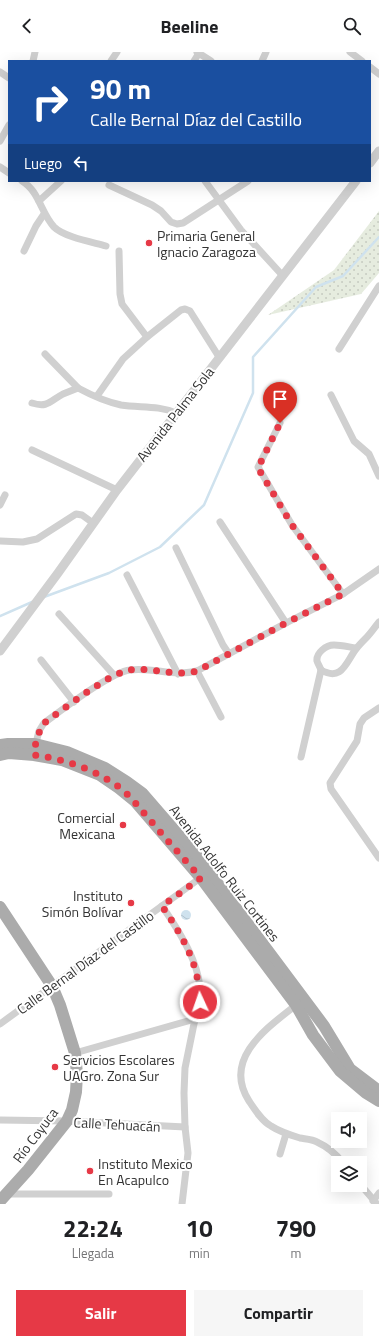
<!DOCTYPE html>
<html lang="es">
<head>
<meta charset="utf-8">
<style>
	body { margin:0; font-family:"Titillium Web",sans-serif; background:#f6f6f6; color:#202124; height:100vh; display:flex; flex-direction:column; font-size:15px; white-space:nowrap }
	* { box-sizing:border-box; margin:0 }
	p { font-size:13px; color:#757577 }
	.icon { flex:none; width:22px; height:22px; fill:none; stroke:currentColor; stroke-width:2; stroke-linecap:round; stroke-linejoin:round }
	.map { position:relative; height:1152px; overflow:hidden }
	.details { display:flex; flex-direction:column; background:#fff; flex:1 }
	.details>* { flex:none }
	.guide { position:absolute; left:8px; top:8px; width:363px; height:122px; border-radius:0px; box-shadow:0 4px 16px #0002; background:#1a4fa0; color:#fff; overflow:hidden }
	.buttons { position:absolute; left:331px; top:1060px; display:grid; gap:8px }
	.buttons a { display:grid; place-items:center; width:36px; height:36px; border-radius:0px; background:#fff; box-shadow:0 4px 16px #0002; font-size:20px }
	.pin { position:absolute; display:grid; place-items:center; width:34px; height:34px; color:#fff; margin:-41px -17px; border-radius:50% 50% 50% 0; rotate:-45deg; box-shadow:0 0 4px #0007 }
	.pin .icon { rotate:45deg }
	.me { position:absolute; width:44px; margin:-22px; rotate:357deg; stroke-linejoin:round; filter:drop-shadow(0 0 3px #0008) }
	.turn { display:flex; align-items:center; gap:14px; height:84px; padding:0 16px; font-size:18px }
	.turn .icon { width:52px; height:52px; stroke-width:2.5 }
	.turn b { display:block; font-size:28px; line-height:34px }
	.then { display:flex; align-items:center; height:38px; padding:0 16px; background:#0003; gap:8px; font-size:15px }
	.eta { display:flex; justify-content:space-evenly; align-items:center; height:68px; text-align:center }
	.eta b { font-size:24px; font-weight:700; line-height:28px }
	.action { display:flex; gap:8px; margin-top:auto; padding:8px 16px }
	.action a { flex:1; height:46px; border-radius:0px; background:#e63946; color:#fff; font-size:16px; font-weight:700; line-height:46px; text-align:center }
	.action a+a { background:#f6f6f6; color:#202124 }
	header { display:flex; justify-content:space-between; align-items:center; height:52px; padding:0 16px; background:#fff; font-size:18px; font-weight:700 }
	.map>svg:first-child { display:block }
	.park { fill:url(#park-dots) }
	.water { fill:url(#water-waves) }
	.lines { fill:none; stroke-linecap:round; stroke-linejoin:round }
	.stream { stroke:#cfe2ee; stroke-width:2.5 }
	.minor { stroke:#d0d0d0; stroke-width:7 }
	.tertiary { stroke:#d0d0d0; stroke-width:9 }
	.primary { stroke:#ababab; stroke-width:12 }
	.route { stroke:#e63946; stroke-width:7; stroke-dasharray:0 12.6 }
	.poi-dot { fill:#e63946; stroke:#fff; stroke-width:1.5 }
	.labels { text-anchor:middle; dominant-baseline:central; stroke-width:4; stroke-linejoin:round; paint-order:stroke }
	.poi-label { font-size:14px; fill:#333; stroke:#fff; text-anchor:start }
	.street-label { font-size:14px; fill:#333; stroke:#fff }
</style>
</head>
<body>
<header><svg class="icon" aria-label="back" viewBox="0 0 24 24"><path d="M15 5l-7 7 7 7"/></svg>Beeline<svg class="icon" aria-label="search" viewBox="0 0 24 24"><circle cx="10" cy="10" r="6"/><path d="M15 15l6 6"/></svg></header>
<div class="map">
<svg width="379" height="1152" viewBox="0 0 379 1152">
	<defs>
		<pattern id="park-dots" width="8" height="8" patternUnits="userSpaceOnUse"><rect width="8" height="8" fill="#e6ecdf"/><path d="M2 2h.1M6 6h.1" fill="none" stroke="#c6cbc0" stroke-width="1.8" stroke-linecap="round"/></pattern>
		<pattern id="water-waves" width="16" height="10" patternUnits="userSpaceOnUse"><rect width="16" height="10" fill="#cfe2ee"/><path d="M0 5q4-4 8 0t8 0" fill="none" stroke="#b2c2cd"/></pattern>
	</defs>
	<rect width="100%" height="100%" fill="#fff"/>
	<polygon class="park" points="379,159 379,221 361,242 268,263 334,218"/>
	<circle class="water" cx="186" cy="863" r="5"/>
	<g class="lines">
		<g class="stream">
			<polyline points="44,545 109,521 160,495 204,453 253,341 253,305 316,235 343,224 379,185"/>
			<polyline points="0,564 32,550"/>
		</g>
		<g class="minor">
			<polyline points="197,0 211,9"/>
			<polyline points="350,0 362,9"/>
			<polyline points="33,9 35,0"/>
			<polyline points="111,9 117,0"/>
			<polyline points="194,9 199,1"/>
			<polyline points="262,9 266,0"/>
			<polyline points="370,15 379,22"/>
			<polyline points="0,20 9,26"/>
			<polyline points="0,89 9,73"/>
			<polyline points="0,115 9,121"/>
			<path d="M22 129C39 139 41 161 54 175 64 185 92 190 106 194"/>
			<polyline points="205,129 241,178 283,224"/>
			<polyline points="109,133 152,153 161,159 171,170 177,172 183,171 248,129"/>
			<polyline points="39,149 61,129"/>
			<polyline points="24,199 36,174 44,162"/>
			<polyline points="119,199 120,242 122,252 147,285"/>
			<polyline points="339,297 379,234"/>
			<path d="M45 302 78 336C91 343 107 350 121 353 140 356 158 353 176 361"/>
			<polyline points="331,343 354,389 369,402 379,424"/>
			<polyline points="97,344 123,307 147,285 181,258 185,257 190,259 219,305"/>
			<path d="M32 351C48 356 50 349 63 342 68 340 73 338 78 336"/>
			<polyline points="280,371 258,415 292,473 343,542"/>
			<polyline points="32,398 117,438"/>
			<polyline points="0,453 5,443"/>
			<polyline points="220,470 286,571"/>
			<polyline points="0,489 23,490 37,487 76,462 82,463 93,471"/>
			<polyline points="176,496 223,593 229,602"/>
			<polyline points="127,523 178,622"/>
			<polyline points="59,562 114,623"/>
			<path d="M356 596C349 595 341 593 334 593 326 593 316 601 317 609 318 612 320 615 321 618 342 630 346 610 356 597 359 593 363 589 367 585 371 581 375 575 379 570"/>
			<polyline points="41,608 74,650"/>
			<polyline points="197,619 221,665"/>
			<polyline points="379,656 364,666 360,672 357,689 330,731 331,737 379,806"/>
			<path d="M35 695 39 679 44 671C62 658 111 620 130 618 153 615 175 625 197 619L286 571 343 542 379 517"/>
			<polyline points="301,705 321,618"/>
			<path d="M162 854C182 883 213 930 195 967L185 1016 184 1041 185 1075 188 1101 182 1152"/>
			<path d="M296 953C267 976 222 1007 249 1049 255 1058 262 1069 271 1074 280 1080 290 1083 300 1086 305 1087 312 1087 317 1090 328 1095 336 1102 343 1111"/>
			<polyline points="0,972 203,824"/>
			<polyline points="75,1001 195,967"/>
			<polyline points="0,1068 67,1069 185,1075"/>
			<polyline points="280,1102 286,1082"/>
			<polyline points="360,1132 377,1152"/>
			<polyline points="6,1142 109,1142"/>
			<polyline points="373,1149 379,1141"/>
		</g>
		<g class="tertiary">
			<polyline points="370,111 379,99"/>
			<polyline points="0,599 58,521 117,438 356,129"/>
		</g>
		<g class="primary">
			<polyline points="0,693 8,692 35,692 67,700 105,716 127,730 142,741 200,808 324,974 350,1017 379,1039"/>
			<polyline points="0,703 9,701 34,703 62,708 100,723 119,736 135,749 201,826 296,953 313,983 340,1019 366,1041 379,1049"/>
			<polyline points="0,855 52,934 60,953 75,1001 77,1022 76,1040 72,1058 67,1069 28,1118 0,1149"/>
		</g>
	</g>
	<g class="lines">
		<path class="route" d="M200 950C199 911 183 885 162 854L201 826C184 807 167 788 150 768 140 757 131 744 119 735 94 717 64 707 34 703 35 691 38 681 44 671 62 658 111 620 130 618 153 615 175 625 197 619L286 571 343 542 292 473 258 416 280 371"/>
	</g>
	<g class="poi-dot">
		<circle cx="149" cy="191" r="4"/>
		<circle cx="123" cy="773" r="4"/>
		<circle cx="131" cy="851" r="4"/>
		<circle cx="55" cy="1015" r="4"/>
		<circle cx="90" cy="1119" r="4"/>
	</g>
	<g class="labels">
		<g class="poi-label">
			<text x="157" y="183">Primaria General<tspan x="157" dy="16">Ignacio Zaragoza</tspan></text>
			<text x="115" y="765" text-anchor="end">Comercial<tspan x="115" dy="16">Mexicana</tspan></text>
			<text x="123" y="843" text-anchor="end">Instituto<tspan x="123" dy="16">Simón Bolívar</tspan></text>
			<text x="63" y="1007">Servicios Escolares<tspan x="63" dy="16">UAGro. Zona Sur</tspan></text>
			<text x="98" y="1111">Instituto Mexico<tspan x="98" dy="16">En Acapulco</tspan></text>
		</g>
		<g class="street-label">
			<text transform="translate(175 362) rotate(-52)">Avenida Palma Sola</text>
			<text transform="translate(225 821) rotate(52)">Avenida Adolfo Ruiz Cortines</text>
			<text transform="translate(85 910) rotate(-36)">Calle Bernal Díaz del Castillo</text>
			<text transform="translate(117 1072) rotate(3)">Calle Tehuacán</text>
			<text transform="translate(35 1083) rotate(-53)">Río Coyuca</text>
		</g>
	</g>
</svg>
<div class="buttons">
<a><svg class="icon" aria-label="sound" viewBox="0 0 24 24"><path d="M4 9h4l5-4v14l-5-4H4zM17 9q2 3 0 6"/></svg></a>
<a><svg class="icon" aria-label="layers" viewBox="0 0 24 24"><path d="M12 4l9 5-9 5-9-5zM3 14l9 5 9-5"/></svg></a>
</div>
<div class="pin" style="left:280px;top:371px;background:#d93025"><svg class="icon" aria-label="arrive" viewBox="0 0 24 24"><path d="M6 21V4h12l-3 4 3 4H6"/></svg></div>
<svg class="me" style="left:200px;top:950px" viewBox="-20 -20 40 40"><circle r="17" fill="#e63946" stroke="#fff" stroke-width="3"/><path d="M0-11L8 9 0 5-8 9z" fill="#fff"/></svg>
<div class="guide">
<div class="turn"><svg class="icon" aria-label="right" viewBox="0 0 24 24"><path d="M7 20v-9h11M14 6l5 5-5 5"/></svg><div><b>90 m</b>Calle Bernal Díaz del Castillo</div></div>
<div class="then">Luego<svg class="icon" aria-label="left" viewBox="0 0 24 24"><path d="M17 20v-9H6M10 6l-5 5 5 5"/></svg></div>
</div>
</div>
<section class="details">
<div class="eta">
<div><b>22:24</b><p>Llegada</p></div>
<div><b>10</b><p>min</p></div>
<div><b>790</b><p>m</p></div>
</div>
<div class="action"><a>Salir</a><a>Compartir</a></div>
</section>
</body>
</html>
